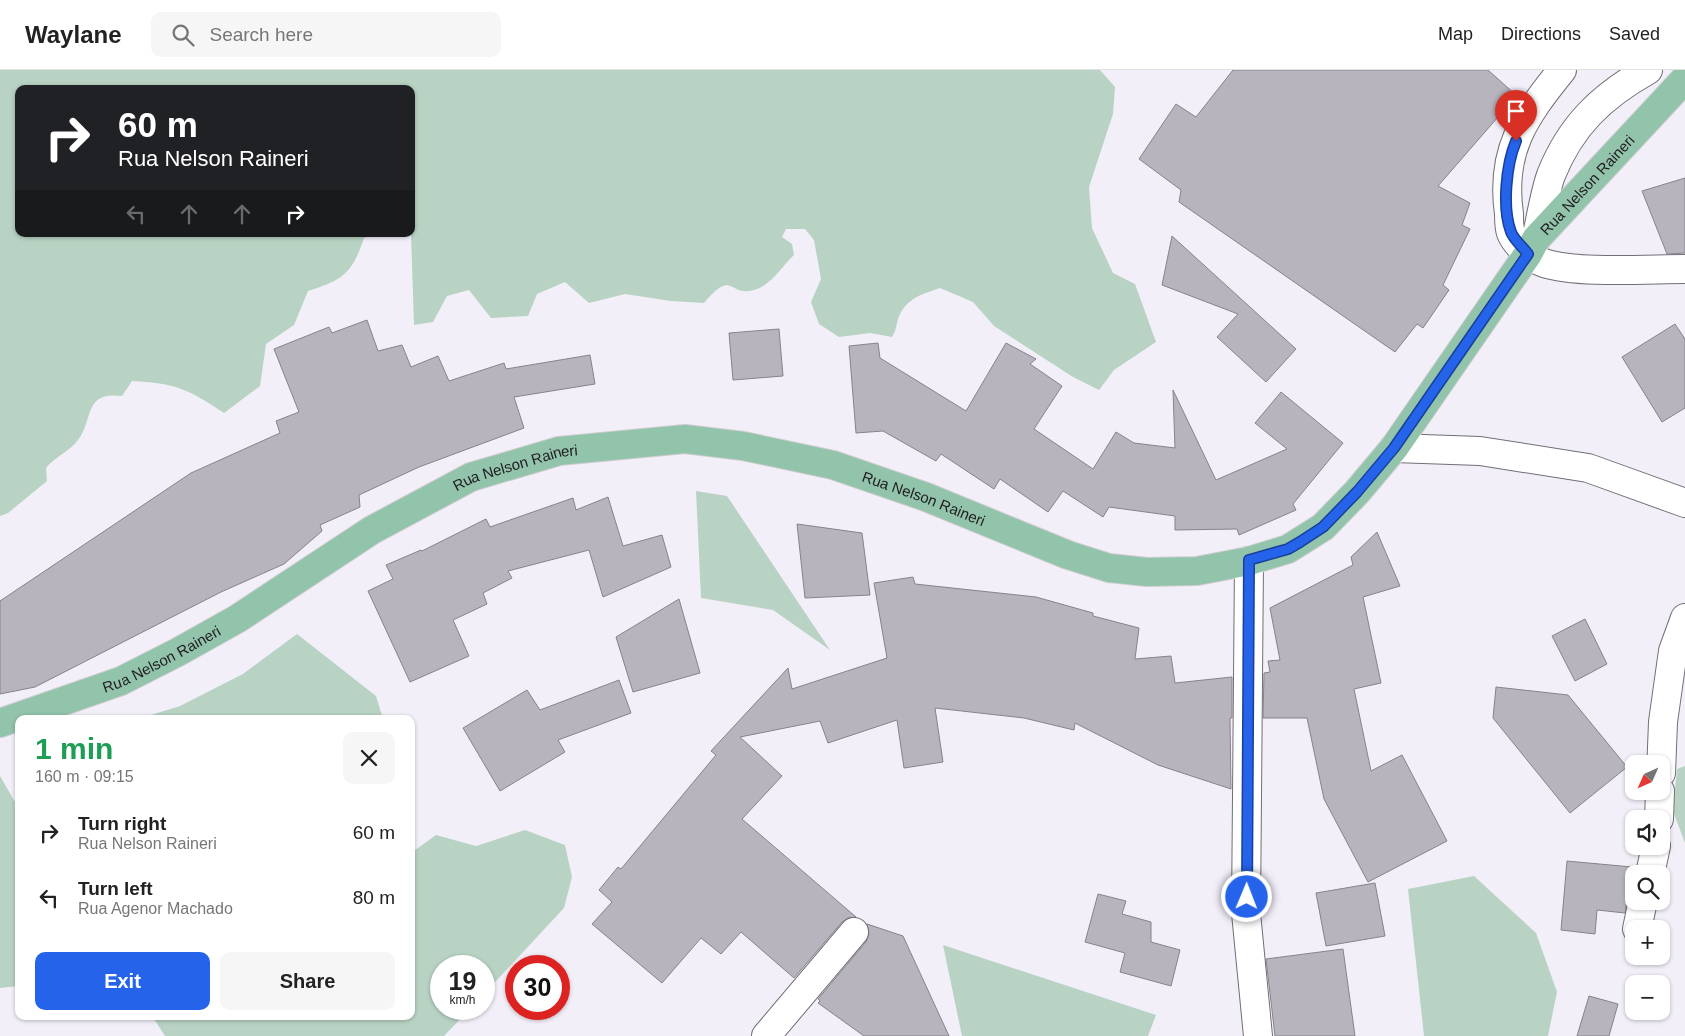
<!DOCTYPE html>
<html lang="en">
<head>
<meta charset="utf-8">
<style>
	body { margin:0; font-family:Arial,sans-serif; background:#f6f6f6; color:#222; height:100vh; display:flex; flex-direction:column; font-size:19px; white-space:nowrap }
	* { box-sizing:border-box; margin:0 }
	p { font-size:16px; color:#767676 }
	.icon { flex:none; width:28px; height:28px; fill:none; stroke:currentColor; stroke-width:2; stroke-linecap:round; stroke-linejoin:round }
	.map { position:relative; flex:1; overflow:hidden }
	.panel { position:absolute; left:15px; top:645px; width:400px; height:305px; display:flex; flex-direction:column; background:#fff; border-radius:10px; box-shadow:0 1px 4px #0004 }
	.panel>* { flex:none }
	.guide { position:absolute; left:15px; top:15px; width:400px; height:152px; border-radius:10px; box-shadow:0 1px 4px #0004; background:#202124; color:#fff; overflow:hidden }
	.needle { width:32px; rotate:225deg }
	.buttons { position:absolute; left:1625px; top:685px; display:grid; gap:10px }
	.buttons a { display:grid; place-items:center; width:45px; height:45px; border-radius:10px; background:#fff; box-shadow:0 1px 4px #0004; font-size:25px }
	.speed { position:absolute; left:430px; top:885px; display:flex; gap:10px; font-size:25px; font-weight:700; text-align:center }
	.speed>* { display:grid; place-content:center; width:65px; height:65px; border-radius:50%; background:#fff; box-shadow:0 1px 4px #0004; line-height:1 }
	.speed small { font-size:12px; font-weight:400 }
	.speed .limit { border:8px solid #d22; background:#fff; color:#111 }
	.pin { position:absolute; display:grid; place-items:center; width:42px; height:42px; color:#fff; margin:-51px -21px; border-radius:50% 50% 50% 0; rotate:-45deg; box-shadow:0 0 5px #0007 }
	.pin .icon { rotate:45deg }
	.me { position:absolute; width:55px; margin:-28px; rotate:1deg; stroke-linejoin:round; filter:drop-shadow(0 0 4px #0008) }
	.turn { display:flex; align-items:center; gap:18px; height:105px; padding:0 20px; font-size:22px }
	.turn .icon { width:65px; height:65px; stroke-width:2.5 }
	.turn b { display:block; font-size:35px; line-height:42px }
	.lanes { display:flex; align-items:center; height:48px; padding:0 20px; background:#0003; justify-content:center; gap:25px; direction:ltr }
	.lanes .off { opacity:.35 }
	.round { display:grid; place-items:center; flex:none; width:52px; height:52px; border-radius:10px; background:#f6f6f6 }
	.overview { display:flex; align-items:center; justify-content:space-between; height:85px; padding:0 20px }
	h1 { font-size:30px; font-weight:700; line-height:38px; color:#1e9e55 }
	.action { display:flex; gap:10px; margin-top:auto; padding:10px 20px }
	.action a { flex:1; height:58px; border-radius:10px; background:#2563eb; color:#fff; font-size:20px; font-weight:700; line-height:58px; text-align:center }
	.action a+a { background:#f6f6f6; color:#222 }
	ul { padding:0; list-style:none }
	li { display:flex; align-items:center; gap:15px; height:65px; padding:0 20px }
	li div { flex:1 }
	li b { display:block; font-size:19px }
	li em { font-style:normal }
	header { display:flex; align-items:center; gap:30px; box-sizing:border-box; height:70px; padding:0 25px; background:#fff; border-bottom:1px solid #e0e0e0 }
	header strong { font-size:24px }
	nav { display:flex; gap:28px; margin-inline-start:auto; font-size:18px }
	.search { width:350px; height:45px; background:#f6f6f6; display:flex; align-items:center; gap:12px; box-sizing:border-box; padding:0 18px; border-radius:10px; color:#767676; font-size:19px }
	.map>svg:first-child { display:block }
	.green { fill:#b8d3c3 }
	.building { fill:#b7b4bd; stroke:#86838c }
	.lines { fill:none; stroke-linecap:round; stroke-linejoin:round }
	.minor-casing { stroke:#716e77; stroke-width:30 }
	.major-casing { stroke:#cececf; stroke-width:30 }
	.minor { stroke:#fff; stroke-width:28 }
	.major { stroke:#92c3ab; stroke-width:28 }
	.route-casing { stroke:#184099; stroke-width:12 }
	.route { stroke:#2563eb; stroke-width:9 }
	.labels { text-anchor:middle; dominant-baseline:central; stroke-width:5; stroke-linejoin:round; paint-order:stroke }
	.street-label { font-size:15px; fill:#222024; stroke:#f2eff9 }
</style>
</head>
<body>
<header>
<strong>Waylane</strong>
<div class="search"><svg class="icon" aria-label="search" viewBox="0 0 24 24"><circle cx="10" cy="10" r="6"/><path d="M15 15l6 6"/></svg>Search here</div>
<nav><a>Map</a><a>Directions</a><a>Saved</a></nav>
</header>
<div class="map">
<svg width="1685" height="966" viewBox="0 0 1685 966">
	<rect width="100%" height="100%" fill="#f2eff9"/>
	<g class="green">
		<path d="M0 0H1100L1115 17 1113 44 1089 117 1092 158 1113 203 1135 214 1156 272 1114 300 1099 320 1073 307 994 256 973 232 940 218C923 224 909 227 900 244 896 252 897 260 892 267L870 263 839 267 819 254 811 232 821 209 814 170 805 159H786L782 167 792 174 794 185C782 196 773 213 757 219 728 230 735 196 704 233L671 231 625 224 589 233 565 212 537 224 528 246 491 248 469 220 447 226 433 252 414 255 411 164V19H19V164H374L364 168C352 204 343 210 308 221L294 255 266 274 260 316 224 343C188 319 175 313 132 311L122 326C83 321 94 349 78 370 69 382 56 386 46 398L47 411 8 443 0 446Z"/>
		<polygon points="696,421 727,426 830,580 773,540 701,528"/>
		<polygon points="297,564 376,626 383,649 138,649 180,636 243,604"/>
		<polygon points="1685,696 1685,773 1673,741 1677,699"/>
		<polygon points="0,706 19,739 19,916 0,918"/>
		<polygon points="525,760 565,775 572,807 564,838 484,924 484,896 441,896 441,939 470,939 444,966 165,966 152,946 411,946 411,783 436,765 476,776"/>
		<polygon points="1474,806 1536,863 1557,922 1548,966 1424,966 1408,819"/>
		<polygon points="943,875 1156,945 1148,966 962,966"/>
	</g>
	<g class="building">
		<polygon points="1233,0 1488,0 1517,26 1501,49 1498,47 1438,116 1470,133 1462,155 1470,159 1443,215 1449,220 1423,258 1417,254 1395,282 1179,132 1181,120 1139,89 1176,34 1196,47"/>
		<polygon points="1685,108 1685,183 1667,184 1642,121"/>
		<polygon points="1172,166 1296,279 1266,312 1217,267 1238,244 1162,215"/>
		<polygon points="367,250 378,281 402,275 411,297 438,286 449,311 504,293 506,299 590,285 595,314 514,327 524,358 419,397 359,425 360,437 320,455 322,461 284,494 221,522 35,617 0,624 0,531 191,403 280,363 276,351 299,342 274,279 329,257 332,263"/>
		<polygon points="1675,254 1685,269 1685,338 1662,352 1622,287"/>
		<polygon points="779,259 783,306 733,310 729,263"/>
		<polygon points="878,273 880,288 966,341 1006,273 1036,289 1030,294 1062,316 1034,359 1093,399 1116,362 1134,373 1175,378 1173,320 1216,410 1287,379 1255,353 1281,322 1343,373 1293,434 1296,440 1239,465 1237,459 1175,460 1175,446 1109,437 1103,447 1063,421 1048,442 1000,409 994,419 941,384 936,391 883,361 856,363 849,276"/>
		<polygon points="608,427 623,476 662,465 671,497 603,527 589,480 508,501 512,508 483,523 487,534 453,550 469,586 410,612 368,521 393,509 386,495 421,480 422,481 486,449 490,457 573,428 576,440"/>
		<polygon points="797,454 862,463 870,525 805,528"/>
		<polygon points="1377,462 1400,516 1363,527 1381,613 1354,619 1371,701 1402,685 1447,771 1368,812 1324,729 1307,648 1263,648 1264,603 1270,602 1268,591 1280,590 1270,538 1353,495 1351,487"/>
		<polygon points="913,507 915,514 1036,527 1093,543 1093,546 1139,558 1135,589 1171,586 1175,613 1232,607 1232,648 1230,648 1231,719 1158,695 1075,653 1074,660 1024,648 935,638 943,692 904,698 897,650 828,673 820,651 740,667 782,706 742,749 856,847 848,848 842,852 794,908 741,862 721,884 701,868 662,913 592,854 612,832 599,820 618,797 621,799 716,685 711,681 788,598 792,619 887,588 874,513"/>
		<polygon points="679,529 700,603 633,622 616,567"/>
		<polygon points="1585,549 1607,594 1575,611 1552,566"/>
		<polygon points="619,610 631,643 558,670 565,682 500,721 463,658 527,620 540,640"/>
		<polygon points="1496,617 1568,625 1627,697 1570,743 1493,648"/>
		<polygon points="1567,791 1632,797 1625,843 1597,840 1595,864 1561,860"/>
		<polygon points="1375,813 1385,866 1326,876 1316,823"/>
		<polygon points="1098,824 1126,831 1122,844 1151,852 1151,872 1180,880 1171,916 1120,902 1125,883 1085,872"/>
		<polygon points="867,854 903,866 949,966 864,966 818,933 820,931 818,929 866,872 869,864"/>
		<polygon points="1343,879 1355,966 1275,966 1266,889"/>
		<polygon points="1589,926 1618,934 1609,966 1577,966"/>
	</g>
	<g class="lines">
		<defs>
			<g id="minor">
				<path d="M1562 0C1524 47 1500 81 1509 144 1509 149 1509 158 1511 163 1516 175 1532 189 1544 193 1577 204 1648 199 1685 199"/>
				<path d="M1536 169C1541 148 1544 125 1551 105 1571 55 1602 26 1648 0"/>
				<polyline points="1394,378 1480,381 1588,398 1685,433"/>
				<polyline points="1249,491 1246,843 1258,966"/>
				<polyline points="1661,703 1663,652 1673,581 1685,548"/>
				<polyline points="1659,749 1660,721"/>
				<polyline points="1650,804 1656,776"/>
				<polyline points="1637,859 1643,831"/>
				<polyline points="766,966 854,862"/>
			</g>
			<g id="major">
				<path id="s1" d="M0 653 121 611 178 582 237 549 372 460 471 407 559 381 685 369 743 376 833 395 926 427 1068 485 1109 498 1147 502 1197 501 1249 491 1288 479 1323 457 1357 422 1394 378 1528 184 1536 169 1685 9"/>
			</g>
		</defs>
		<use href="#minor" class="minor-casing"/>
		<use href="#major" class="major-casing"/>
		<use href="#minor" class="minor"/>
		<use href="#major" class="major"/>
	</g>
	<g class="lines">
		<defs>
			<path id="route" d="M1247 827 1249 490 1288 479 1300 472 1323 457 1357 422 1394 378 1528 184C1523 177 1514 170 1511 162 1502 138 1506 95 1516 71"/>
		</defs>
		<use href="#route" class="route-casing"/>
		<use href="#route" class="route"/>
	</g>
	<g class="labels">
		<g class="street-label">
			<text stroke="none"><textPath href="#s1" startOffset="1854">Rua Nelson Raineri</textPath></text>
			<text stroke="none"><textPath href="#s1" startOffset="579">Rua Nelson Raineri</textPath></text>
			<text stroke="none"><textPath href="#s1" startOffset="999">Rua Nelson Raineri</textPath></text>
			<text stroke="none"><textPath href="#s1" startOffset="174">Rua Nelson Raineri</textPath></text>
		</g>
	</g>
</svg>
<div class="buttons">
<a><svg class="needle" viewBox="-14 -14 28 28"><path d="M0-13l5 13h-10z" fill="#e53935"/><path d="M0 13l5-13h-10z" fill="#767676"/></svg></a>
<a><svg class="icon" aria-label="sound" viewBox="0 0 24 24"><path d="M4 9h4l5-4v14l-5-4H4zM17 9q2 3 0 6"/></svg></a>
<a><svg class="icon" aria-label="search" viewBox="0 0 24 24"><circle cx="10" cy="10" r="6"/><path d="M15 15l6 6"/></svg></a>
<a>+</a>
<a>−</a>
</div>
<div class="speed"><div>19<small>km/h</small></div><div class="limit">30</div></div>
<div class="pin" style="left:1516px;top:71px;background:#d93025"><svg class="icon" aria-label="arrive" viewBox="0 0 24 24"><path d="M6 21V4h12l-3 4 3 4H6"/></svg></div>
<svg class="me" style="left:1247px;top:827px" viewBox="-20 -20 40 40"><circle r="17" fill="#2563eb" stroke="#fff" stroke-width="3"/><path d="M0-11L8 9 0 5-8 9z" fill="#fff"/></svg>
<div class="guide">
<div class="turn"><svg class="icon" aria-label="right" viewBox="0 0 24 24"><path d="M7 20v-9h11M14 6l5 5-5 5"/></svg><div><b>60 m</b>Rua Nelson Raineri</div></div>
<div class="lanes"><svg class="icon off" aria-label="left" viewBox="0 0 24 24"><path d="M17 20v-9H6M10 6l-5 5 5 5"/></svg><svg class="icon off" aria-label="ahead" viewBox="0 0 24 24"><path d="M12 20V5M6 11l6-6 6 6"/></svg><svg class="icon off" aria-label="ahead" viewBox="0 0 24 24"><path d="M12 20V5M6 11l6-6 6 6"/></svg><svg class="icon" aria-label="right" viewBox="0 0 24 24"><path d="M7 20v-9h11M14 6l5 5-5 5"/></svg></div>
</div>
<section class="panel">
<div class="overview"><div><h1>1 min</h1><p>160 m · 09:15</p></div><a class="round"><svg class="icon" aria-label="close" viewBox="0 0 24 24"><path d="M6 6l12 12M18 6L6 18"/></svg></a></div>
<ul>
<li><svg class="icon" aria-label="right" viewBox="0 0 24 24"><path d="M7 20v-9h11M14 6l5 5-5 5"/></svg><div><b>Turn right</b><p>Rua Nelson Raineri</p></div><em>60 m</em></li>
<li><svg class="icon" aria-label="left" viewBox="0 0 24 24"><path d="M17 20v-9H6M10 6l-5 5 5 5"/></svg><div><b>Turn left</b><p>Rua Agenor Machado</p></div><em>80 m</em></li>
</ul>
<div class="action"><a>Exit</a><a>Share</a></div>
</section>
</div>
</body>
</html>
